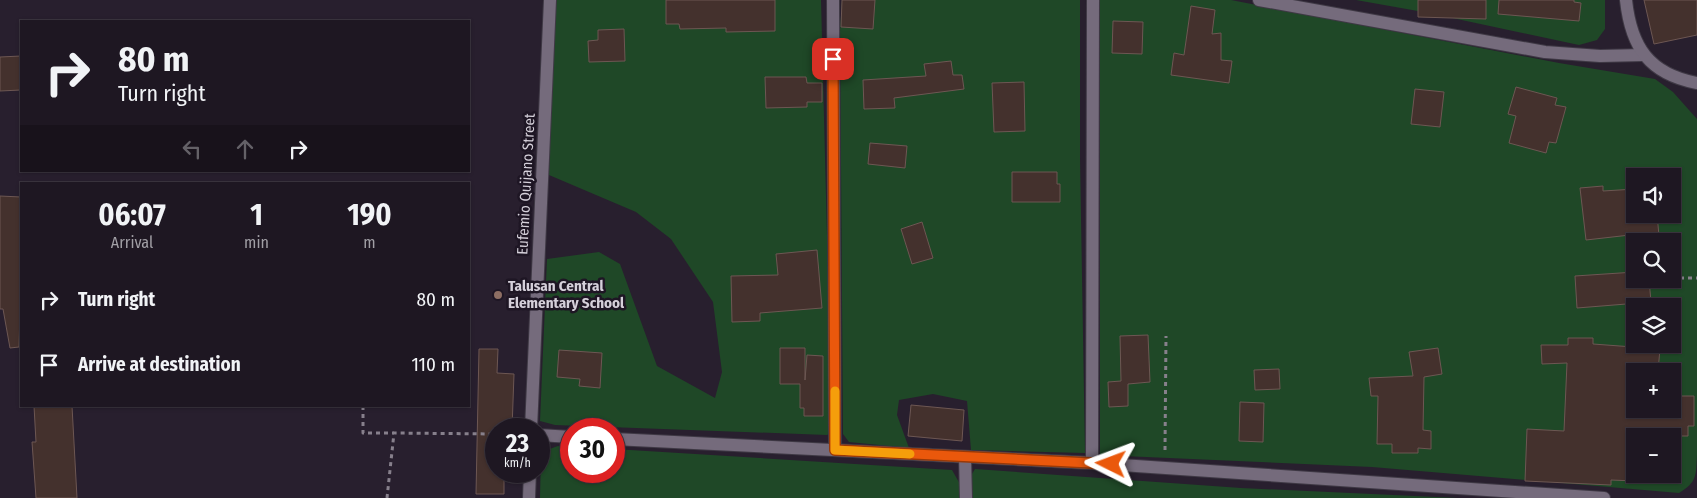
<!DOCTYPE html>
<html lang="en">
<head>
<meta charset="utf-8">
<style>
	body { margin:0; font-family:"Fira Sans Condensed",sans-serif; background:#26202a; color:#f1f3f6; height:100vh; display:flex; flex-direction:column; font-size:19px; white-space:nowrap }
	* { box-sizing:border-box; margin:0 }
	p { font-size:16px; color:#a19fa5 }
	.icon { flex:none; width:28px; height:28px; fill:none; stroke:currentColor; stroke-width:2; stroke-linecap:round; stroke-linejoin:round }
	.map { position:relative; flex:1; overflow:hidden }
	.details { position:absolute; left:20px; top:182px; width:450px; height:225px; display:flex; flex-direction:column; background:#1e1722; border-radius:0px; box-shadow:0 1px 4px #0004,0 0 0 1px #3c3640 }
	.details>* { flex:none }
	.hud { position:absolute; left:20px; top:20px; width:450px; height:152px; border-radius:0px; box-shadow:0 1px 4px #0004,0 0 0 1px #3c3640; background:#1e1722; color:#f1f3f6; overflow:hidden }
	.controls { position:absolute; left:1626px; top:168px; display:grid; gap:10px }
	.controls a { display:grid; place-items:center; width:55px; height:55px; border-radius:0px; background:#1e1722; box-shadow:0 1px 4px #0004,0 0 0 1px #3c3640; font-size:25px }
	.speed { position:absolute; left:485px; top:418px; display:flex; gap:10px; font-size:25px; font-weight:700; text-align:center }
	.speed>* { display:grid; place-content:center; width:65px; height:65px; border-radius:50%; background:#1e1722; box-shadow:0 1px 4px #0004,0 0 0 1px #3c3640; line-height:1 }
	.speed small { font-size:12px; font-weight:400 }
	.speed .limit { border:8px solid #d22; background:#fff; color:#111 }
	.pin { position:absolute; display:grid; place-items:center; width:42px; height:42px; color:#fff; margin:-21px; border-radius:10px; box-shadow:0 2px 8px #0006 }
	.me { position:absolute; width:55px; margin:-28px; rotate:273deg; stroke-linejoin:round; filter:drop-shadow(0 0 4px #0008) }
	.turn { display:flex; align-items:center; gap:18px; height:105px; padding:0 15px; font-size:22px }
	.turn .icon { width:65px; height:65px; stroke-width:2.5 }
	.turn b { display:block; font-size:35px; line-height:42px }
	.lanes { display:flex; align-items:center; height:48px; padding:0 15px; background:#0003; justify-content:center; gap:25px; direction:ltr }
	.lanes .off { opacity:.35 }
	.eta { display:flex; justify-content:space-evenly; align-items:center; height:85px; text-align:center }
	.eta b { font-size:30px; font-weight:700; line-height:35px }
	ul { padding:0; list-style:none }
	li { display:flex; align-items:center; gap:15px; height:65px; padding:0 15px }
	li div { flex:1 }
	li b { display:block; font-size:19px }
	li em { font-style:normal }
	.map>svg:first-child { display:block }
	.green { fill:#1f4827; fill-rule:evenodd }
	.building { fill:#44312d; stroke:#6d5753 }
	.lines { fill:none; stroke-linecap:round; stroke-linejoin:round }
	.street-casing { stroke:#3f3945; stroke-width:14 }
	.path { stroke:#87808c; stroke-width:3; stroke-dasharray:4 4; stroke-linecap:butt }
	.street { stroke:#756b7c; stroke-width:12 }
	.route-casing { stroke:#983908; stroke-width:12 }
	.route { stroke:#ea580c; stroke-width:9 }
	.slow { stroke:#f59e0b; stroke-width:9 }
	.education-dot { fill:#8d6e63; stroke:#1e1624; stroke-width:2 }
	.labels { text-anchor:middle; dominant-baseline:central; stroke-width:5; stroke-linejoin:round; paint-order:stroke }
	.street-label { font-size:15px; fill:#d5d0da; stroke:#1e1624 }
	.poi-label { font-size:15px; font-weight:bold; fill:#d5d0da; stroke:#1e1624; text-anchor:start }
</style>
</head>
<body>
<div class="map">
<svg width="1697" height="498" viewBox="0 0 1697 498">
	<rect width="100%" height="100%" fill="#281f2e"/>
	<g class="green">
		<polygon points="554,0 821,0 832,432 827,435 555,425 540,421 547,259 599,252 620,264 657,366 715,398 722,372 713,302 671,239 636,212 549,175"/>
		<polygon points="842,0 1080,0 1080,158 1085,453 971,450 967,401 933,394 899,400 897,415 909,448 849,442 843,434 840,31"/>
		<path d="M1100 0H1231L1559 63 1655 79 1673 92 1697 119V455C1696 476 1697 482 1679 493L1372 467 1100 455ZM1635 176H1672V214H1635ZM1635 241H1672V279H1635ZM1635 306H1672V344H1635ZM1635 371H1672V409H1635ZM1635 436H1672V474H1635Z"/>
		<polygon points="1356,0 1605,0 1605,29 1597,40 1579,45 1429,13"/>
		<polygon points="558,446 571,447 571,471 614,471 614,449 952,470 960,484 961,498 540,498 541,452"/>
		<polygon points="975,469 1241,488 1458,498 970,498 969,479"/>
	</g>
	<g class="building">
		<polygon points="666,0 775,0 775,31 726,32 726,28 680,29 679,24 666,24"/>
		<polygon points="842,0 875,0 873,29 841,27"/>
		<polygon points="1418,0 1486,0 1486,19 1418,17"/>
		<polygon points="1499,0 1574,0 1574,2 1581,3 1579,21 1498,14"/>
		<polygon points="1644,0 1697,0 1697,35 1654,44"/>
		<polygon points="1191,6 1215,10 1212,34 1221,33 1221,60 1232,61 1229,83 1171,75 1174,53 1184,55"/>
		<polygon points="1113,21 1143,22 1142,54 1112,53"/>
		<polygon points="624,29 625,61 589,62 588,41 598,40 598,30"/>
		<polygon points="21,56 21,90 0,91 0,57"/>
		<polygon points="951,61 953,75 962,75 964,89 894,98 895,108 864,109 863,80 926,76 924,64"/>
		<polygon points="765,77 806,77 807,83 822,83 822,102 807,102 807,107 766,108"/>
		<polygon points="1024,82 1025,131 994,132 992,83"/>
		<polygon points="1516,87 1557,98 1555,105 1566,107 1556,143 1549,142 1546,153 1509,143 1516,116 1508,114"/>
		<polygon points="1415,89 1444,92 1440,127 1411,124"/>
		<polygon points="870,143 907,146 905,168 868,164"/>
		<polygon points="1012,172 1057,172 1057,184 1060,184 1060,202 1012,202"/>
		<polygon points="1603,186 1603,191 1635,189 1635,214 1657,214 1659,236 1630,238 1630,235 1586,240 1580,188"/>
		<polygon points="0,196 21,197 21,274 19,347 10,348 3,309 0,309"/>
		<polygon points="922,222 933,258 912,264 901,229"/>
		<polygon points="817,250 822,308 760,313 760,321 732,322 731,276 778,275 776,254"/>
		<polygon points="1635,272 1635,279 1649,279 1651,302 1577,308 1575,276"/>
		<polygon points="1148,335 1150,382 1128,384 1128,406 1109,407 1108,382 1121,381 1120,336"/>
		<polygon points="1568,338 1593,338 1593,344 1660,349 1658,371 1635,371 1635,409 1672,409 1672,396 1694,396 1694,426 1688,426 1688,436 1635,436 1635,481 1611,480 1611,485 1525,481 1527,429 1564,431 1567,363 1542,364 1541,345 1568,345"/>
		<polygon points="780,348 805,348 805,380 807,355 823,356 823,416 804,416 804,408 800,408 800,384 780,384"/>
		<polygon points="1438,348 1442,374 1424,377 1423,430 1431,431 1431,449 1418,448 1418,453 1392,453 1392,444 1377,444 1378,396 1371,396 1369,378 1413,376 1409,352"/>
		<polygon points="479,349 498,349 497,373 514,374 512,429 496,429 496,471 504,471 504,494 476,494"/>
		<polygon points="559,350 602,353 600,388 579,386 580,379 557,377"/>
		<polygon points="1279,369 1280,389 1255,390 1254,370"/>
		<polygon points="1240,402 1264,403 1263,442 1239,441"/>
		<polygon points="911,405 964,410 962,441 908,436"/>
		<polygon points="34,406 72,406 77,498 36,498 32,442 36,442"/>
	</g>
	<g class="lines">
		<defs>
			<g id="street">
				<polyline points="833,0 835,450"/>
				<polyline points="1259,0 1545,52 1600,56 1643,55"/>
				<path d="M1626 0C1631 47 1649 74 1697 83"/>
				<polyline points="531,429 550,0"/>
				<polyline points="539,435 571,437"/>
				<polyline points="614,439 1092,463 1604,498"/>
				<polyline points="965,457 966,498"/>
				<polyline points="1092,463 1093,0"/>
				<polyline points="529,498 530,471"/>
			</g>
		</defs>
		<use href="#street" class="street-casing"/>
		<g class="path">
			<polyline points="1672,278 1697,278"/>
			<polyline points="363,406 363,433 394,433"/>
			<polyline points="1165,450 1166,336"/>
			<polyline points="387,498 394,433 496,434"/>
		</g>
		<use href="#street" class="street"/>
	</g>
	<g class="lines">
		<defs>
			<polyline id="route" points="833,59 835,450 1111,464"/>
		</defs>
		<use href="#route" class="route-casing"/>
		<use href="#route" class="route"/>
		<polyline class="slow" points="835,391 835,450 910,454"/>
	</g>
	<circle class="education-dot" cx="498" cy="295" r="5"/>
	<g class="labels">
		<g class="street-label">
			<text transform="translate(526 184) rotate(-87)">Eufemio Quijano Street</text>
		</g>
		<g class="poi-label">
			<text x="508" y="286">Talusan Central<tspan x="508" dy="17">Elementary School</tspan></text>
		</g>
	</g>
</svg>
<div class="controls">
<a><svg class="icon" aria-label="sound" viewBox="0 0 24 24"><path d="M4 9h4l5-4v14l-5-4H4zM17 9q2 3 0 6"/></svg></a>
<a><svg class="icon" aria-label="search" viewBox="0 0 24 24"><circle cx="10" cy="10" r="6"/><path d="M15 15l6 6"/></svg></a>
<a><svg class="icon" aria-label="layers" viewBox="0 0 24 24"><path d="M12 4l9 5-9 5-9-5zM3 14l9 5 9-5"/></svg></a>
<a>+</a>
<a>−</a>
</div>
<div class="speed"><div>23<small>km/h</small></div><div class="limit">30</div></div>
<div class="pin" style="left:833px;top:59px;background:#d93025"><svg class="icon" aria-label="arrive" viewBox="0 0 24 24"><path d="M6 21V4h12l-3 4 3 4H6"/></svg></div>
<svg class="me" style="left:1111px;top:464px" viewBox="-20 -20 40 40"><path d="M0-17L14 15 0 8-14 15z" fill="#ea580c" stroke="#fff" stroke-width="4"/></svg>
<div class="hud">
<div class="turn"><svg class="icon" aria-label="right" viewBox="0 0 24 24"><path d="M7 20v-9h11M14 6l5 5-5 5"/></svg><div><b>80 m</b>Turn right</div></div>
<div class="lanes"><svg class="icon off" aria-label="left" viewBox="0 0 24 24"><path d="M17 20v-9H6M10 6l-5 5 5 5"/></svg><svg class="icon off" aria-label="ahead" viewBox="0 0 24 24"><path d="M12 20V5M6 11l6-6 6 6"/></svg><svg class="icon" aria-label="right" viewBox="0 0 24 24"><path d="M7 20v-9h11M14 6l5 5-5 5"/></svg></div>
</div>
<section class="details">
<div class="eta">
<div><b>06:07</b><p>Arrival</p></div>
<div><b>1</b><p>min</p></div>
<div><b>190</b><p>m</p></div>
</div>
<ul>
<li><svg class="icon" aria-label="right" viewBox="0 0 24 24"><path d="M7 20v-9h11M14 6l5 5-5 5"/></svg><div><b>Turn right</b></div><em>80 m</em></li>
<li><svg class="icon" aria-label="arrive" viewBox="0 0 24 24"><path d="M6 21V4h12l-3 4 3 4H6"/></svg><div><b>Arrive at destination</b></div><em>110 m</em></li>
</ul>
</section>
</div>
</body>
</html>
